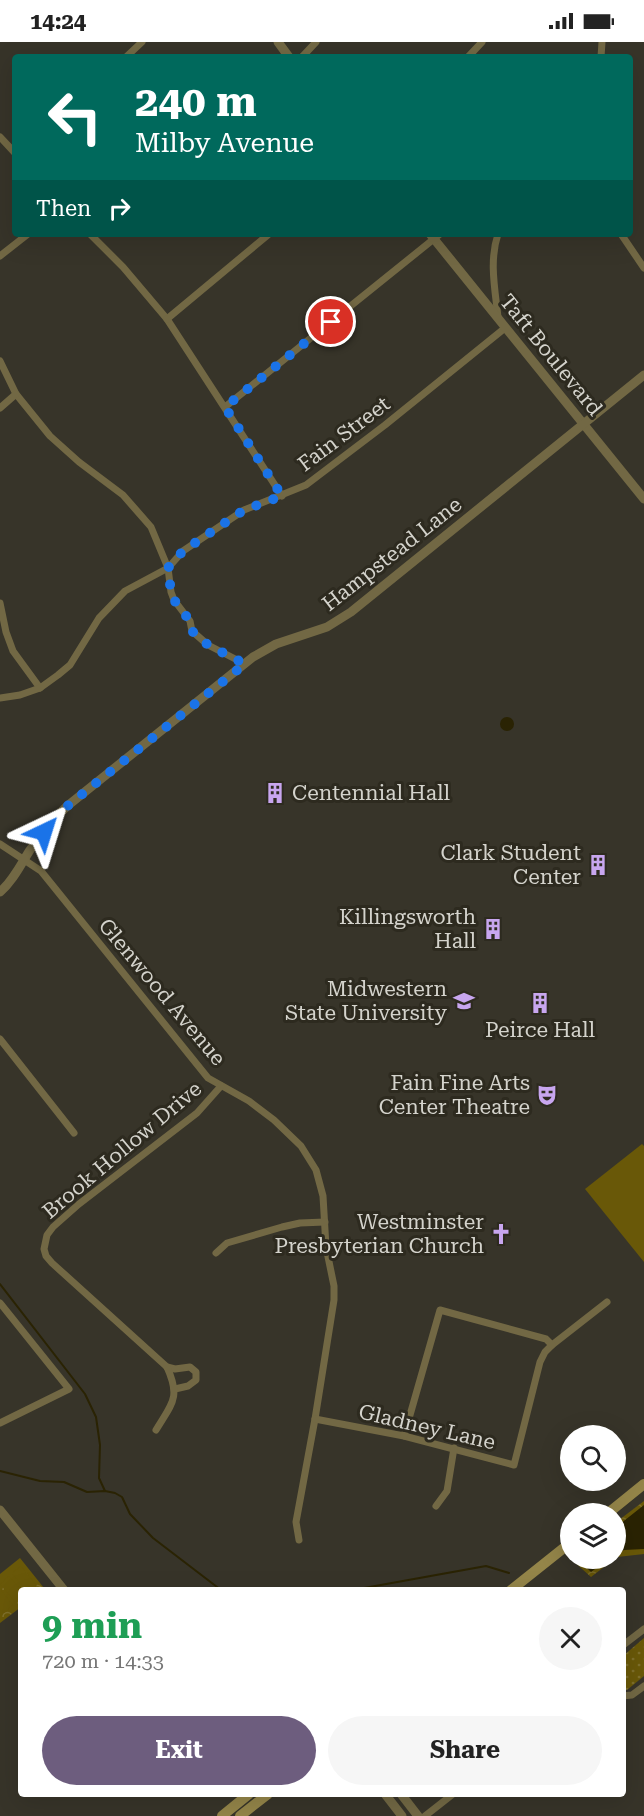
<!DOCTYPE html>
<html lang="en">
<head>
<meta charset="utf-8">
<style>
	body { margin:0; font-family:"Roboto Serif",serif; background:#f6f6f6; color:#222; height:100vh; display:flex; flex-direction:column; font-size:22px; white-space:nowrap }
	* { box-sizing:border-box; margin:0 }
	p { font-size:20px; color:#767676 }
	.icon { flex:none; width:33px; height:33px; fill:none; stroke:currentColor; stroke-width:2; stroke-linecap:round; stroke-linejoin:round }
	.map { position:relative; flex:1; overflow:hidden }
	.panel { position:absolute; left:18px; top:1545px; width:608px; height:210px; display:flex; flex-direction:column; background:#fff; border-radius:6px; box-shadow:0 6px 24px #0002 }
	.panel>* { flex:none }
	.banner { position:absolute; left:12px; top:12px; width:621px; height:183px; border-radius:6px; box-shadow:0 6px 24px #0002; background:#00695c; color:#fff; overflow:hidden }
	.fabs { position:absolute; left:560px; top:1383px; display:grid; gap:12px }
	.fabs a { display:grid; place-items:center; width:66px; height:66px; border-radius:50%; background:#fff; box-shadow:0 6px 24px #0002; font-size:30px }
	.pin { position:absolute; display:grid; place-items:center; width:51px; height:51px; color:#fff; margin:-26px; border:3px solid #fff; border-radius:50%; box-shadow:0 2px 6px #0007 }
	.me { position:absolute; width:66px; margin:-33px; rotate:41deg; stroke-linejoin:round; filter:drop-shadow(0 0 4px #0008) }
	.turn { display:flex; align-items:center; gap:21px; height:126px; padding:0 24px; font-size:27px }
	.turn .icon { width:78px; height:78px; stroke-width:2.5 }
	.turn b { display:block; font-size:42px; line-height:51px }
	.then { display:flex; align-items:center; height:57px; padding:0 24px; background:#0003; gap:12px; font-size:22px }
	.round { display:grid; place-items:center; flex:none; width:63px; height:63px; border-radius:32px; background:#f6f6f6 }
	.headline { display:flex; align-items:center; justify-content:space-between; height:102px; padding:0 24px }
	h1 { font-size:36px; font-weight:700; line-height:45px; color:#1e9e55 }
	.button { display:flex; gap:12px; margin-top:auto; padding:12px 24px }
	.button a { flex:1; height:69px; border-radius:36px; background:#6d5d7e; color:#fff; font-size:24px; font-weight:700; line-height:69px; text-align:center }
	.button a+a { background:#f6f6f6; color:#222 }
	.status { display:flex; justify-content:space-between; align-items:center; height:42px; padding:0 30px; background:#fff; direction:ltr }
	.status svg { height:16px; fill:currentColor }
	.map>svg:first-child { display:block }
	.grass { fill:url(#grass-dots) }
	.forest { fill:url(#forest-crowns) }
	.pitch { fill:#695808 }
	.water { fill:#2a2303 }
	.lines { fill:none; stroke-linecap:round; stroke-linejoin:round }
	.stream { stroke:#2a2303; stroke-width:2 }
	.minor { stroke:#726844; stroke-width:7 }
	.tertiary { stroke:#726844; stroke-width:9 }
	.secondary { stroke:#948549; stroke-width:10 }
	.route { stroke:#1a73e8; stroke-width:10; stroke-dasharray:0 18 }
	.labels { text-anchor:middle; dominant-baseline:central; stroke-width:6; stroke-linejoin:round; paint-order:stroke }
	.street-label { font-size:21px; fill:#d4d3cc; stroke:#2d2a1f }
	.poi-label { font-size:21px; fill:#d4d3cc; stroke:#2d2a1f; text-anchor:end }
</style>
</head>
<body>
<div class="status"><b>14:24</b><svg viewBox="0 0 49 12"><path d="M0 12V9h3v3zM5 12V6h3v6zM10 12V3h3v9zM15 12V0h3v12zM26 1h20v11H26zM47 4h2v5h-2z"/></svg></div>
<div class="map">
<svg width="644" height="1774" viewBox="0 0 644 1774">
	<defs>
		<pattern id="grass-dots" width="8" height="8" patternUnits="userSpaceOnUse" patternTransform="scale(1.5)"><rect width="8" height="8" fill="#695808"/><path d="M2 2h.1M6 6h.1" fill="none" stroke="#7e6f2b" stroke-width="1.8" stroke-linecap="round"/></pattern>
		<pattern id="forest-crowns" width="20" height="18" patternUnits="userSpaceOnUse" patternTransform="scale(1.5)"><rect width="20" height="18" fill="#695808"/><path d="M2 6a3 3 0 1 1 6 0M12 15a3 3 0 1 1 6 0" fill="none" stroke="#7e6f2b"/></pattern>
	</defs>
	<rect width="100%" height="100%" fill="#373429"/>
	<polygon class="grass" points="644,1596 644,1634 627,1648 623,1647 623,1614"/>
	<g class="forest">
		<polygon points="644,1459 644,1512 617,1515 591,1535 571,1517 615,1516 615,1481"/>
		<polygon points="20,1516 44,1546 42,1548 21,1548 21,1565 0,1581 0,1532"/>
	</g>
	<g class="pitch">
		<polygon points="642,1102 644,1104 644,1220 585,1147"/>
		<polygon points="21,1524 37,1544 32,1548 25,1548 12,1531"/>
		<polygon points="9,1534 21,1548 21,1557 16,1561 0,1542"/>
		<polygon points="0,1547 13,1563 4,1571 0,1567"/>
	</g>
	<g class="water">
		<circle cx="507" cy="682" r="7"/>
		<polygon points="644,1463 644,1507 624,1508 615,1513 615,1486"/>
		<polygon points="577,1516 608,1516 608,1517 591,1530"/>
	</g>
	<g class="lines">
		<g class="stream">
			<polyline points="0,1242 85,1352 96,1375 100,1403 99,1436 105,1449"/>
			<polyline points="0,1429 40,1439 64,1440 87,1450 105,1449 115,1451 122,1455 130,1472 153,1496 221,1548"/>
			<polyline points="309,1548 323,1548"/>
			<polyline points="353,1548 486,1524 509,1531"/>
		</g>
		<g class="minor">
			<polyline points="126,15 142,0"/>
			<polyline points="302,15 316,0"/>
			<polyline points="468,15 482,0"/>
			<polyline points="601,15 602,0"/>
			<polyline points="0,95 15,111"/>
			<polyline points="90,192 123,225 167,277 282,454"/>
			<path d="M498 192C489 219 495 247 498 275"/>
			<polyline points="621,192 644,226"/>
			<polyline points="0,214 28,192"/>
			<polyline points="167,277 269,192"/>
			<polyline points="0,319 16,352 50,394 79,420 123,453 151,485 168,526 171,550 174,558 190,579 192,589 208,603 245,622"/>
			<polyline points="225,365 440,192"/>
			<polyline points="0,366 16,352"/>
			<polyline points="0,561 6,590 13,609 40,646"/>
			<polyline points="0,656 20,653 40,646 58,633 70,623 99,576 125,549 168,526 183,509 244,468 306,443 385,383 505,286"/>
			<polyline points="0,802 41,829 208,1036 249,1059 274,1078 301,1104 316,1128 323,1154 326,1205 334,1244 334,1258 315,1377 296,1480 299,1498"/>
			<polyline points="0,997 74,1091"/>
			<polyline points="216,1211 227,1201 282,1185 300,1181 325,1180"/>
			<polyline points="0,1261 69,1347 0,1381"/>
			<polyline points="167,1325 175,1327 190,1325 196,1330 196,1338 188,1344 175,1347"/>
			<polyline points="315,1377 404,1394 514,1423 540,1320 545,1310 552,1303 607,1260"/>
			<path d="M156 1388C172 1361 181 1356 167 1325L52 1221 46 1214 44 1207 47 1193 53 1185 79 1162 197 1071 221 1044"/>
			<polyline points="404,1394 440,1268 546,1297 552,1303"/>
			<polyline points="436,1464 447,1449 454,1406"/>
			<polyline points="622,1604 644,1587"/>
			<polyline points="622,1654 632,1653 644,1644"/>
			<polyline points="425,1774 453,1752"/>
		</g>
		<g class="tertiary">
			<polyline points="278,0 289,15"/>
			<polyline points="430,192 644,457"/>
			<path d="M0 850C13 839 21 822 30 808 42 791 55 774 71 761L253 615 276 602 327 585 351 570 644 333"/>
			<polyline points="0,1468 64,1548"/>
			<polyline points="385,1752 402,1774"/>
			<polyline points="401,1752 418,1774"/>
		</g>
		<g class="secondary">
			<polyline points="607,1472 644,1442"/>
			<polyline points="511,1548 570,1501"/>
			<polyline points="222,1774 249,1752"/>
			<polyline points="240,1774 268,1752"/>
		</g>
	</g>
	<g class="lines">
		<polyline class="route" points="44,790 56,774 71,761 245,622 208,603 192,589 190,579 174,558 171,550 168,526 183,509 244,468 282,454 225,365 331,280"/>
	</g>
	<defs>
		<symbol id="building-bare" viewBox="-9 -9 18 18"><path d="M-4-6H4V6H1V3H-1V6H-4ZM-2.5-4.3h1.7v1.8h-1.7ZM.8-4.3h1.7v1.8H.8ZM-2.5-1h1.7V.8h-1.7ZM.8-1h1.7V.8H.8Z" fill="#c8a6ef" stroke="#2d2a1f" stroke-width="2.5" paint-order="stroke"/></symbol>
		<symbol id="university-bare" viewBox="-9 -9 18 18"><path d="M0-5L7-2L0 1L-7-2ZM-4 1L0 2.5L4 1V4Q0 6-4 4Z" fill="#c8a6ef" stroke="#2d2a1f" stroke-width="2.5" paint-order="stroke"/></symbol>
		<symbol id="theatre-bare" viewBox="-9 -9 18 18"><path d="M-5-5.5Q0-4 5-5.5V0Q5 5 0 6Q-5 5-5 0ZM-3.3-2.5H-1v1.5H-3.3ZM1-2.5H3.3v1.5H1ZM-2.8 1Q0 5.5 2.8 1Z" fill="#c8a6ef" stroke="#2d2a1f" stroke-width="2.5" paint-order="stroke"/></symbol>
		<symbol id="church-bare" viewBox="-9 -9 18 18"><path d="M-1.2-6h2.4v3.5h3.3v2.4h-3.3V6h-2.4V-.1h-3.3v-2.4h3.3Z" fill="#c8a6ef" stroke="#2d2a1f" stroke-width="2.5" paint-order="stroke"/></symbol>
	</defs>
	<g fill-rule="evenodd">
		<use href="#building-bare" x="260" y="736" width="30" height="30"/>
		<use href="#building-bare" x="583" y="808" width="30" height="30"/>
		<use href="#building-bare" x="478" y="872" width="30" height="30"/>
		<use href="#university-bare" x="449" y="944" width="30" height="30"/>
		<use href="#building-bare" x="525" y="946" width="30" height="30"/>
		<use href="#theatre-bare" x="532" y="1038" width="30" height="30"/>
		<use href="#church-bare" x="486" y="1177" width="30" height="30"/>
	</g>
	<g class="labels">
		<g class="street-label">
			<text transform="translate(551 313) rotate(51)">Taft Boulevard</text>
			<text transform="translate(344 392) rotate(-37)">Fain Street</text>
			<text transform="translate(392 512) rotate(-38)">Hampstead Lane</text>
			<text transform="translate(162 950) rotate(50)">Glenwood Avenue</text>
			<text transform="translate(122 1108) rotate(-40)">Brook Hollow Drive</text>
			<text transform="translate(427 1385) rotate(13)">Gladney Lane</text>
		</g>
		<g class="poi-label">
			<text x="292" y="751" text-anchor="start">Centennial Hall</text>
			<text x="581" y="811">Clark Student<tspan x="581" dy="24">Center</tspan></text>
			<text x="476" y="875">Killingsworth<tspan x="476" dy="24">Hall</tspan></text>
			<text x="447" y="947">Midwestern<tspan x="447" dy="24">State University</tspan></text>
			<text x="540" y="988" text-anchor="middle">Peirce Hall</text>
			<text x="530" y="1041">Fain Fine Arts<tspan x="530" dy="24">Center Theatre</tspan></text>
			<text x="484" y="1180">Westminster<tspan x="484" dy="24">Presbyterian Church</tspan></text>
		</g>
	</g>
</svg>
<div class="fabs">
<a><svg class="icon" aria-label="search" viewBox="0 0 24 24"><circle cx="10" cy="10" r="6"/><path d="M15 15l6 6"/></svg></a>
<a><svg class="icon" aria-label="layers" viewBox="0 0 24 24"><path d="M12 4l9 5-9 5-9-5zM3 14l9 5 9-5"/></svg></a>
</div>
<div class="pin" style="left:331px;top:280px;background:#d93025"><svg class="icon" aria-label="arrive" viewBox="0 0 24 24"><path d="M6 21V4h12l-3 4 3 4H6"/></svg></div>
<svg class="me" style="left:44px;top:790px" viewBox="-20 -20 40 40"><path d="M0-17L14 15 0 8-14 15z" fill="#1a73e8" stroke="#fff" stroke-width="4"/></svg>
<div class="banner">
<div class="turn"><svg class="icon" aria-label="left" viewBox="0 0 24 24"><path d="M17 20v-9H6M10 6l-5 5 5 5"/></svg><div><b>240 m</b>Milby Avenue</div></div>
<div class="then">Then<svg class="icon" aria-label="right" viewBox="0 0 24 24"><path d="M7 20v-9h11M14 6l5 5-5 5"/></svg></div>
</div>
<section class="panel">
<div class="headline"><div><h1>9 min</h1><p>720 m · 14:33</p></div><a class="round"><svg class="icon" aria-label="close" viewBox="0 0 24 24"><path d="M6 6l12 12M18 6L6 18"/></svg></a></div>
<div class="button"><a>Exit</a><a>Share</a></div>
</section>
</div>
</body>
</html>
